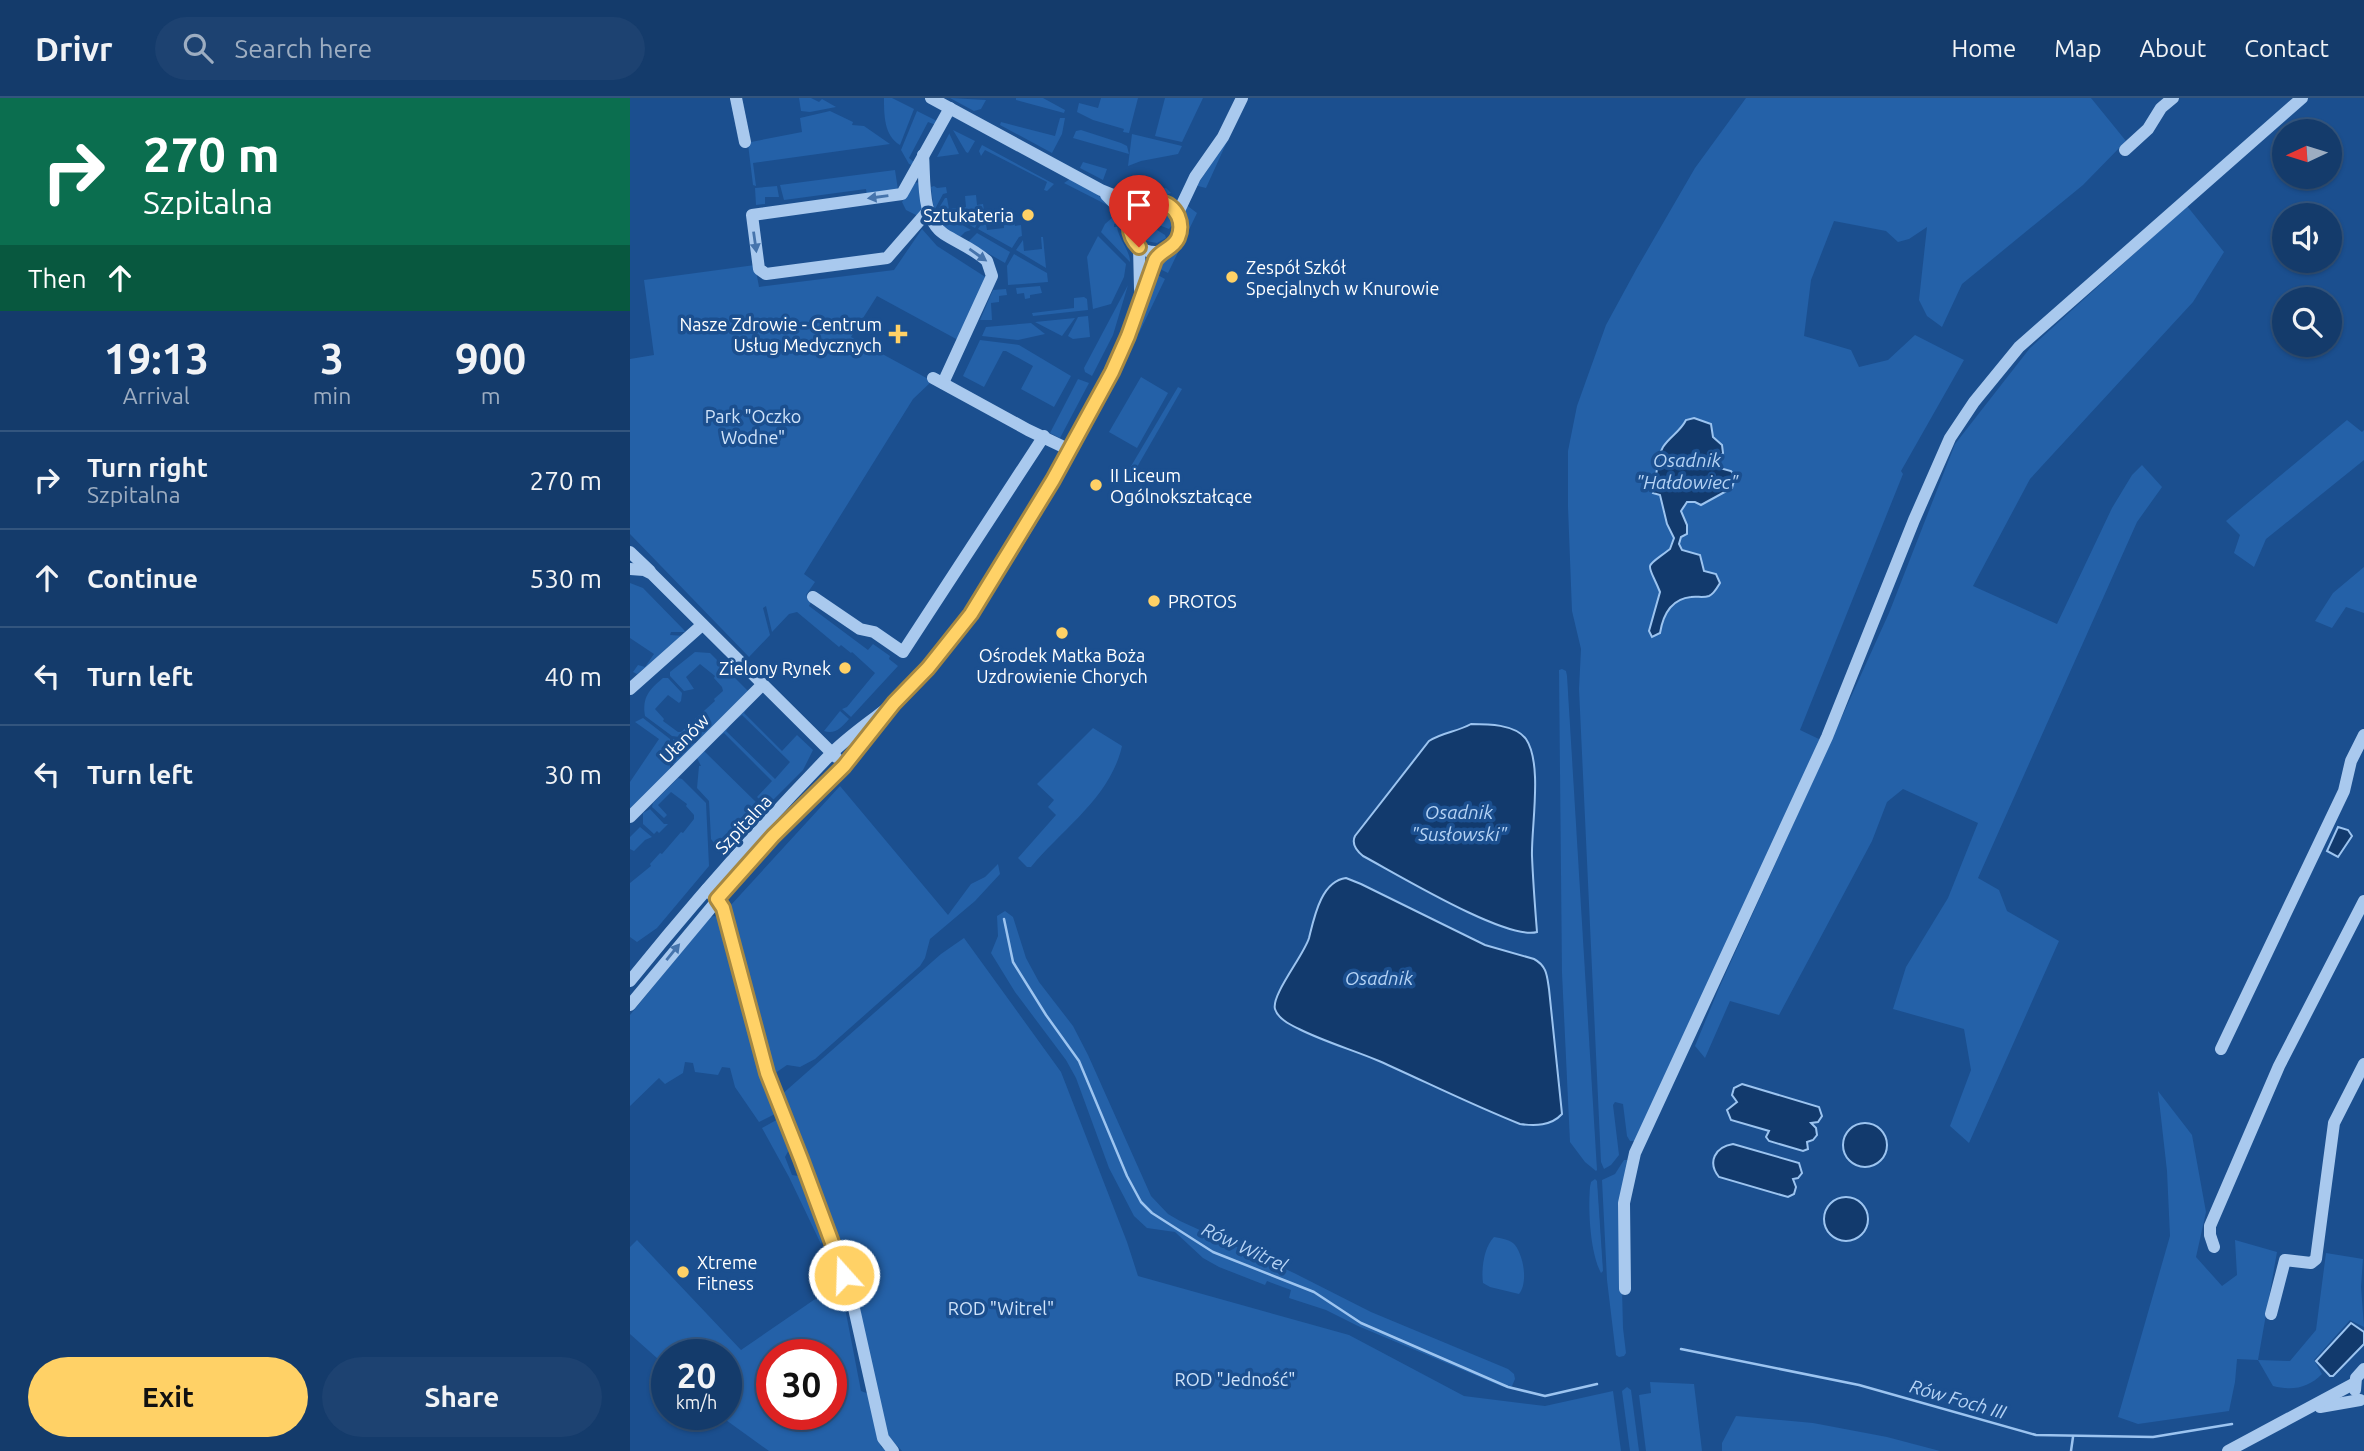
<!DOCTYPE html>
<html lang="en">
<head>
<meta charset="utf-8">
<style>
	body { margin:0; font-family:Ubuntu,sans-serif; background:#1d4271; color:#f1f3f6; height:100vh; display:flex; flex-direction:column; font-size:26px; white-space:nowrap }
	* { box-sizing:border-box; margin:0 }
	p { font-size:23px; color:#9dadc1 }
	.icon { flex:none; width:38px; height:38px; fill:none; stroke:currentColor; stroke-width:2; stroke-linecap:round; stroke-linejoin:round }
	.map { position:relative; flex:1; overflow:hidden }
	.panel { display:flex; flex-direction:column; background:#143b6b; width:630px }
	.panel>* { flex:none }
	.hud { background:#0b6e4f; color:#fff; overflow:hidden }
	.needle { width:46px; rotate:266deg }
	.fabs { position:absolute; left:1642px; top:21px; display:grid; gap:14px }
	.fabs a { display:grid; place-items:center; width:70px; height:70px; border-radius:50%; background:#143b6b; box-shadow:0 2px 5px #0004,0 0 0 2px #33557e; font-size:35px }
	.speed { position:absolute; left:21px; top:1241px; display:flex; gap:14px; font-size:35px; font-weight:700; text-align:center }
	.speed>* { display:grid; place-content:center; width:91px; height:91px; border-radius:50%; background:#143b6b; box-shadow:0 2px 5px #0004,0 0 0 2px #33557e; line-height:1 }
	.speed small { font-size:18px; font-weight:400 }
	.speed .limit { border:10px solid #d22; background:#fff; color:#111 }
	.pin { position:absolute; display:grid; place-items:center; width:60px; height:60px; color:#fff; margin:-72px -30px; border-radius:50% 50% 50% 0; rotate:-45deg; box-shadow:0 0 7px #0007 }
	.pin .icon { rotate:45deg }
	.me { position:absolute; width:77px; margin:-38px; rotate:340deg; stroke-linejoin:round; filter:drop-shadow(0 0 5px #0008) }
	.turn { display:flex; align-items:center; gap:24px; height:147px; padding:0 28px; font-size:32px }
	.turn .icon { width:91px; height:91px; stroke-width:2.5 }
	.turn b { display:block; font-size:49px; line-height:60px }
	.then { display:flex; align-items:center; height:66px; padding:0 28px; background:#0003; gap:14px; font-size:26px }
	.eta { display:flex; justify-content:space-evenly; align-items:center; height:119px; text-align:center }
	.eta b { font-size:42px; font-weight:600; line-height:49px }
	.primary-button { display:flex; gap:14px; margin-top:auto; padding:14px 28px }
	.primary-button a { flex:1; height:80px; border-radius:42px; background:#ffd166; color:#111; font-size:28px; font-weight:600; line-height:80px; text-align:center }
	.primary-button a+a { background:#1d4271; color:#f1f3f6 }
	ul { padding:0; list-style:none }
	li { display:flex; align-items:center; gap:21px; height:98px; padding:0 28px; border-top:2px solid #33557e }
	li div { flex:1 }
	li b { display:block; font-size:26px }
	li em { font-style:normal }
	header { display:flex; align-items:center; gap:42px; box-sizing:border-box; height:98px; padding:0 35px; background:#143b6b; border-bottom:2px solid #33557e }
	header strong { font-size:33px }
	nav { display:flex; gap:38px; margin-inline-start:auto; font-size:24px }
	.search { width:490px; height:63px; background:#1d4271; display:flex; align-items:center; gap:18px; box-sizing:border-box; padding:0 24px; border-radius:38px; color:#9dadc1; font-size:26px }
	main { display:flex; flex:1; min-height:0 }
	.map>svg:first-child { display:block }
	.green { fill:#2461a8; fill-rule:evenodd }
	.water { fill:#123a6d; stroke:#9cc4f0; stroke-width:2 }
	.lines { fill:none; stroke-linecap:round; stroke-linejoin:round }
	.stream { stroke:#9cc4f0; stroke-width:2.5 }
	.minor { stroke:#a9c9ee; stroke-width:12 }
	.oneway { fill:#4674ac }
	.route-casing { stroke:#a68842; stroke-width:18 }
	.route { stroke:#ffd166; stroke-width:12 }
	.poi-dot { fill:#ffd166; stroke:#1b4f8f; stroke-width:2.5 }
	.labels { text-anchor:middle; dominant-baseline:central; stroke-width:7; stroke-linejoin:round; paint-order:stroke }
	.poi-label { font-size:18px; fill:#fff; stroke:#1b4f8f; text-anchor:start }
	.park-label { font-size:18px; fill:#cfe3fa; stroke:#1b4f8f }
	.street-label { font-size:18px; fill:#fff; stroke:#1b4f8f }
	.water-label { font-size:19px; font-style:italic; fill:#b5d3f5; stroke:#1b4f8f }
</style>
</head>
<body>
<header>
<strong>Drivr</strong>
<div class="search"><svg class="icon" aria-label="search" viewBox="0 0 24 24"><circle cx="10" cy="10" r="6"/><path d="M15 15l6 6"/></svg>Search here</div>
<nav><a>Home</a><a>Map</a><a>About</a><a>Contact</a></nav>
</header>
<main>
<section class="panel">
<div class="hud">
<div class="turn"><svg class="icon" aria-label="right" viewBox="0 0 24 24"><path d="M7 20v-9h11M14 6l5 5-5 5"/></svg><div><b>270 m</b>Szpitalna</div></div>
<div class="then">Then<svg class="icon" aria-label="ahead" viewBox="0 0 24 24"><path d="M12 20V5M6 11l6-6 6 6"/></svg></div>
</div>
<div class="eta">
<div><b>19:13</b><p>Arrival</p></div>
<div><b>3</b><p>min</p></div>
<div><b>900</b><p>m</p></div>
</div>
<ul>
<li><svg class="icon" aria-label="right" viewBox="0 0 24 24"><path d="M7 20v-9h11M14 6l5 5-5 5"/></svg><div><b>Turn right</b><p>Szpitalna</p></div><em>270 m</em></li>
<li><svg class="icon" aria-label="ahead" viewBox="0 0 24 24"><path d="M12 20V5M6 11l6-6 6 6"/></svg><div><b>Continue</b></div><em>530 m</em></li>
<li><svg class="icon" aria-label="left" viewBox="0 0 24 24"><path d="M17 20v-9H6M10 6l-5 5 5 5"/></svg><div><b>Turn left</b></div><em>40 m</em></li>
<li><svg class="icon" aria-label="left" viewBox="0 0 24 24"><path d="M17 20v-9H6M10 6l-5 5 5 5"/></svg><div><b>Turn left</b></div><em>30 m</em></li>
</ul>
<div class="primary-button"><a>Exit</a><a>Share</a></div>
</section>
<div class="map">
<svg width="1734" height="1353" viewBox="0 0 1734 1353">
	<rect width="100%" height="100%" fill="#1b4f8f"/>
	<g class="green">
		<polygon points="169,0 181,0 189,4 192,1 206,9 180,14 171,13"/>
		<path d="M254 0H262L284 11 270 47C254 38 254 17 254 0Z"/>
		<polygon points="320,0 356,2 351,11 344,13"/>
		<polygon points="386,0 413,0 435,12 434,15 386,2"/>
		<polygon points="471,0 508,0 499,35 493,34 494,31 463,22 447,14 449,5 468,10"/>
		<polygon points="535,0 573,0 552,44 525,38"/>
		<polygon points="1116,0 1461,0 1496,43 1453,87 1332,186 1312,229 1297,218 1289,202 1297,129 1279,141 1268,144 1256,133 1204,123 1181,182 1174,238 1221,252 1229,269 1258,262 1285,237 1334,262 1271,373 1273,376 1170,632 1191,642 1006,1043 1000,1043 997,1038 993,1006 985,1004 983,1007 989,1057 981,1067 974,1071 971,1064 949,591 951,551 942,513 938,409 938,353 947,308 976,227 1007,170 1065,70"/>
		<polygon points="200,13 223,24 222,27 234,28 260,46 123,65 126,88 123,87 117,38 121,44 172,34 170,20"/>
		<polygon points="287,13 307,23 306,27 298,24 279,60 285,65 282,67 279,66 271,52"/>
		<polygon points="430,20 435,20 432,36 422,55 370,27 371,24 425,38"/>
		<polygon points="323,32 345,43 338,55 336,54"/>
		<polygon points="451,32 491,45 497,48 499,56 443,40 446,33"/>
		<polygon points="319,35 329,56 307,59 319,36"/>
		<polygon points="502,36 552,48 548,56 511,63 498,68"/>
		<polygon points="600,37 576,90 568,88 568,86"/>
		<polygon points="352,47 424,86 417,93 414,92 417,84 355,52 351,58 349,53"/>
		<polygon points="453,64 477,71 473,82 450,70"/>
		<polygon points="265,72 268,92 237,98 236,91 154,102 150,87"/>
		<polygon points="440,81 464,94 485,111 434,85"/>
		<polygon points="290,84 295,110 288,118 276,112 272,104 285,85"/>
		<polygon points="147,88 149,99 135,99 135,106 126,107 125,90"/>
		<polygon points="304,88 307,90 316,89 317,95 313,96 304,113 301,89"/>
		<polygon points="536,90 541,95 534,98 503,101 508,95"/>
		<polygon points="346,97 347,107 353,106 355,118 351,118 345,130 309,110 315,100 317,100 319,111 336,109 335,98"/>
		<path d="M555 106 567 115 538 175 526 169C535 156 551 151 555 135 557 125 554 116 555 106Z"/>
		<polygon points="1557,108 1594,154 1563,204 1400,381 1343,488 1427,526 1482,410 1502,377 1512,367 1532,389 1507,424 1348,780 1369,792 1377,813 1429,843 1339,1045 1320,1028 1341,972 1334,931 1263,911 1276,869 1318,800 1348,725 1273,691 1257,704 1242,743 1149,917 1100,903 1075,960 1065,948 1089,890 1259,515 1325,346 1400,250"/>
		<polygon points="522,111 537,115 543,126 539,131 529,127 527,132 535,137 536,140 527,145 516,143 509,131 512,117"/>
		<polygon points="308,113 341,132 335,134 330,139 314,130 306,117"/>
		<polygon points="383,118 385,128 391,127 392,138 389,139 382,150 348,131 355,121 357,132 374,130 373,119"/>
		<path d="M483 119 487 125 484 126V129H487C489 142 500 152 500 164L471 134 475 126Z"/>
		<polygon points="292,131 307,148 357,180 328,242 247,198 221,239 302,283 283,301 174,476 185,484 176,497 182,502 179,508 238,552 243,546 260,558 259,561 268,568 221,619 212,611 217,609 245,575 222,554 221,555 211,547 209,549 167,514 159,516 142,534 136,508 133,510 140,537 119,559 0,436 0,261 24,257 14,182 125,167 129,189 264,172"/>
		<polygon points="347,135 380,154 375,165 338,144"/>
		<polygon points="468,138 496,166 494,179 481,206 463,211 457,159"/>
		<polygon points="411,139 413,139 416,170 386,152 393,142 394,153 412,151"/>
		<polygon points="384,156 417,175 418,184 378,187 377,168"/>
		<polygon points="524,175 535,181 509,235 508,226"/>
		<polygon points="498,187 483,237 462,278 455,274 454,270"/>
		<polygon points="410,188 412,195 400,197 400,200 395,201 394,195 387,196 386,190"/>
		<polygon points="376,191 377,197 369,198 369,204 361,205 362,222 350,222 363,192"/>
		<polygon points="454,199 457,201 458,212 403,218 402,215 444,210 444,200"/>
		<polygon points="458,218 460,239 443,241 438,238 448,219"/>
		<polygon points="445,220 432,238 405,224"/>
		<polygon points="401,225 415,236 388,242 352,238 356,229"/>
		<polygon points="350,242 389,247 441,278 424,309 391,291 403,268 376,253 373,253 354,289 333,278"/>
		<polygon points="511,279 538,295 507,350 479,334"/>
		<polygon points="448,281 459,285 430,340 420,335"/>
		<polygon points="548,289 552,291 499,383 494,380"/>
		<polygon points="1717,322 1732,334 1734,332 1734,362 1636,441 1624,469 1604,455 1610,437 1596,423"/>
		<polygon points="1734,469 1734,515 1716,509 1702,530 1685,523 1703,495"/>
		<polygon points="0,485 13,490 54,532 55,534 41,534 40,537 55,538 7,576 3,574 8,567 15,569 24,556 0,540"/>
		<path d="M65 554 80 555 119 594 71 642 42 638 15 618C12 599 19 592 33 580H38L52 595 51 603 49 605 38 597 25 611 34 621 33 623 48 634H51L60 626 62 627 66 623 65 621 85 603 84 601 93 593 92 589 84 580 85 578 70 566 56 579 64 591 54 593 40 578V574Z"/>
		<polygon points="932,571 936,573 937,578 967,1072 966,1073 955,1064 940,1044 932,875 929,572"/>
		<polygon points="118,609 114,615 152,653 167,637 183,652 173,672 141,704 136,705 137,708 127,699 142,683 94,635 88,639 100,627 96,633 145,681 160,664 112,617 106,622"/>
		<path d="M210 613 219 621C212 629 205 637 194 633Z"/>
		<polygon points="13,620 40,641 40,671 0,714 0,684 29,641 5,624"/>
		<path d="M463 630 492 648C480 700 433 730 401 769H397L388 760 426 717 418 709 424 702 407 686Z"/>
		<polygon points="43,641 66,645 46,668 43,666"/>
		<polygon points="74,653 133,711 105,741 103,739 100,742 101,744 90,753 81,741 79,703 67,690 69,668 71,668 67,660"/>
		<polygon points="48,680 52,681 76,705 79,768 27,830 7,844 0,839 0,785 21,768 20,766 30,755 32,756 51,734 53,735 64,721 64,717 56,708 57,706 41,694 28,707 37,717 34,720 22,709 23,705"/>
		<polygon points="210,688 318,817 341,786 355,779 368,766 370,776 345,803 300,841 295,860 290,868 185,961 170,969 157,967 141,978 100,827 100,808"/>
		<polygon points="20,711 34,726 38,726 29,735 27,733 24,736 13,726 13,715"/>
		<polygon points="10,729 22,739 15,742 4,753 0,751 0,739"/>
		<polygon points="375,813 383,819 396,860 409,884 443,928 458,957 521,1098 538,1116 550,1123 664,1175 741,1214 878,1271 884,1276 885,1281 882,1288 878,1290 871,1288 728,1228 696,1212 659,1200 661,1192 637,1183 635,1187 589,1169 573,1160 545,1134 517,1130 504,1118 479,1070 446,980 436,962 385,894 361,855 368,838 367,818"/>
		<polygon points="84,818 90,819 147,1015 129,1024 105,989 100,970 92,969 88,977 65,974 63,965 55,964 53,975 35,986 29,980 0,1008 0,917 80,819"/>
		<polygon points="334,840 431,974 497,1144 508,1178 719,1237 834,1298 915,1308 983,1293 991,1353 272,1353 254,1334 228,1209 150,998 311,856"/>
		<path d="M1528 993 1562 1037 1576 1114 1566 1159 1592 1188 1607 1177 1605 1142 1647 1154 1628 1262 1660 1263 1686 1232 1696 1155 1733 1161 1731 1189 1734 1229 1720 1222 1684 1262 1692 1276C1678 1290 1663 1293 1643 1288L1628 1262 1607 1261 1605 1284 1599 1313 1508 1326 1488 1319 1540 1138 1537 1073Z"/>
		<polygon points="150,1020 161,1048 155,1059 162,1077 174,1079 195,1138 191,1146 159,1079 132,1030"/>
		<polygon points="994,1062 997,1062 998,1065 990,1111 993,1230 996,1255 994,1258 989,1259 986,1257 977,1182 972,1082 985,1076"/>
		<path d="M965 1081 967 1083 973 1173 971 1175C960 1155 958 1112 960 1089L961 1084Z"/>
		<path d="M864 1139C871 1140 881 1142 885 1147 894 1159 898 1185 889 1196L860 1189 853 1185C851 1171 854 1149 864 1139Z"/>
		<path d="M7 1142 111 1252 210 1184 231 1293 239 1296 251 1349 257 1353H139L89 1317 96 1316V1256H37V1269L0 1236V1149ZM142 1256H201V1316H142Z"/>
		<polygon points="1020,1284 1064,1286 1072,1353 1016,1353 1009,1297 1021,1295"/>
		<polygon points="997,1289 1001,1292 1009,1353 1000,1353 992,1293"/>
		<polygon points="1106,1318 1183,1325 1257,1339 1310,1353 1092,1353 1092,1345"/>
	</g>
	<g class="water">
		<path d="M1064 320 1081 326 1083 339 1092 347 1093 355 1088 362 1086 369 1101 373 1105 379 1102 390 1071 407 1065 404H1057L1051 413 1057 427V436L1051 439 1049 446 1052 452 1070 457 1074 473 1086 476 1090 485C1087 490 1084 496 1079 498 1073 500 1067 498 1061 499 1041 501 1033 517 1030 535L1022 539 1019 533 1030 494C1017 462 1013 472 1040 451L1044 440 1037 426 1030 397 1023 395C1027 381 1026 360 1033 349 1040 338 1050 334 1056 322Z"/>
		<path d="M841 626C857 626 885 626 896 641 913 666 901 730 902 758 903 783 905 809 907 834 877 843 765 775 733 758 727 753 721 746 725 738L799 643C813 634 827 634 841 626Z"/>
		<polygon points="1708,729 1718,732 1722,738 1708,759 1697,753"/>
		<path d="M716 780 731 786 855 847 904 861C917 868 917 878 919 891L932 1016C921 1028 905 1028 890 1026 842 1007 796 984 749 963 723 952 695 944 669 931 661 927 648 921 645 911 641 897 674 857 679 840 684 820 691 783 716 780Z"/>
		<polygon points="1112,986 1189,1009 1192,1018 1188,1024 1181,1025 1186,1030 1187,1037 1183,1042 1177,1044 1178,1051 1173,1053 1139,1043 1136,1039 1139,1033 1101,1022 1097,1012 1107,1004 1102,997 1104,990"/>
		<circle cx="1235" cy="1047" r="22"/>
		<path d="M1103 1046 1169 1065 1172 1075 1168 1080 1163 1081 1166 1089 1164 1096 1158 1099 1089 1079C1077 1064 1085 1049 1103 1046Z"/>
		<circle cx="1216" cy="1121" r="22"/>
		<polygon points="1721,1225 1734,1234 1734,1246 1703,1278 1700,1278 1686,1263"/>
	</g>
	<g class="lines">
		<g class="stream">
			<polyline points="374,821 383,864 416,917 449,963 497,1078 511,1104 522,1115 583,1154 684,1194 731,1225 878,1289 915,1298 967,1286"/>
			<polyline points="1051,1251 1229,1287 1406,1337 1523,1339 1602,1326"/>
			<polyline points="1441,1353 1443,1339"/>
		</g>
		<g class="minor">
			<polyline points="106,0 115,44"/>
			<polyline points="301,0 471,92 503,105 515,106"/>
			<polyline points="1495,52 1518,31 1531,10 1543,0"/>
			<path d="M293 57C295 81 291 121 314 136 328 145 344 151 357 163L362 178 313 285"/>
			<polyline points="476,97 495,116 500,129"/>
			<circle cx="525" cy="129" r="25"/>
			<polyline points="298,113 257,160 136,176 129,171 122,117 272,96 320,10"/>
			<polyline points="547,117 565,79 593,39 612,0"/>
			<polyline points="509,149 510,191"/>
			<polyline points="303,280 398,332 440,352"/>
			<polyline points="0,454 20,473"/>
			<polyline points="0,471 14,472 22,476 206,659"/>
			<polyline points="183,499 230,531 244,534 273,554 414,338"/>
			<polyline points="0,591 72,527"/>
			<polyline points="0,719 133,586"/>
			<polyline points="77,791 93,810 137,975 171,1061 221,1197 253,1340 263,1353"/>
			<path d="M0 883C63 805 130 729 200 657 218 638 242 623 262 606 292 581 320 548 342 515 396 435 448 346 489 258 504 226 511 182 530 154"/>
			<polyline points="0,907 110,775 214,668 248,624"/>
			<polyline points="1591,951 1714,693 1721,663 1734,637"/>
			<polyline points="1584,1149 1580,1137 1580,1128 1649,968 1734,803"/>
			<polyline points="995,1191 994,1105 1005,1055 1197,639 1284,422 1320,340 1344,304 1389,249 1672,0"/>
			<polyline points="1641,1216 1655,1162 1681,1165 1686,1161 1704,1025 1734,966"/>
			<polyline points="1725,1292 1726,1280 1734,1271"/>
			<polyline points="1690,1309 1730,1302"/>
			<polyline points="1598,1353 1725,1285"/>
		</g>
	</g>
	<defs><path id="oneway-solid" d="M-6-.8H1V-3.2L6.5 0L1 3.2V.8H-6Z" transform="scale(1.75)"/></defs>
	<g class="oneway">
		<use href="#oneway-solid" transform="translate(248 99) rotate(172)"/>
		<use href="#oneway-solid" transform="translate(125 144) rotate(82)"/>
		<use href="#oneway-solid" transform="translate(348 157) rotate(35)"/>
		<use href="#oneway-solid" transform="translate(43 854) rotate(-51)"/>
	</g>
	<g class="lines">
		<defs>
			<path id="route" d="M214 1177 171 1061 137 975 93 810 87 801 143 738 214 668 264 605 298 570 341 516 423 382 482 274 498 238 525 162C531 152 543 151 548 140 551 133 551 125 548 118 531 84 479 118 509 149"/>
		</defs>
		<use href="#route" class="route-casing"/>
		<use href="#route" class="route"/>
	</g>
	<g class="poi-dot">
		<circle cx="398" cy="117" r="7"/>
		<circle cx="602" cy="179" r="7"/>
		<path d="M264.5 225.5h7v7h7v7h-7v7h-7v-7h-7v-7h7z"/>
		<circle cx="466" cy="387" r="7"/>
		<circle cx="524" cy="503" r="7"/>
		<circle cx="432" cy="535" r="7"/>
		<circle cx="215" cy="570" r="7"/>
		<circle cx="53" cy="1174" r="7"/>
	</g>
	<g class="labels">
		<g class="poi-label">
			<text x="384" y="117" text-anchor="end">Sztukateria</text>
			<text x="616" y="169">Zespół Szkół<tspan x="616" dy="21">Specjalnych w Knurowie</tspan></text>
			<text x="252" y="226" text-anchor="end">Nasze Zdrowie - Centrum<tspan x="252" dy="21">Usług Medycznych</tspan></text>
			<text x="480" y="377">II Liceum<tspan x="480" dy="21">Ogólnokształcące</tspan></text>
			<text x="538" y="503">PROTOS</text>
			<text x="432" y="557" text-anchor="middle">Ośrodek Matka Boża<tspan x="432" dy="21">Uzdrowienie Chorych</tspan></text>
			<text x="201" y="570" text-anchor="end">Zielony Rynek</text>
			<text x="67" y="1164">Xtreme<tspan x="67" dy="21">Fitness</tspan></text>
		</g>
		<g class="park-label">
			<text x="123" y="318">Park "Oczko<tspan x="123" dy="21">Wodne"</tspan></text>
			<text x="371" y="1210">ROD "Witrel"</text>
			<text x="605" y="1281">ROD "Jedność"</text>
		</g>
		<g class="street-label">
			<text transform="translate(54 640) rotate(-45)">Ułanów</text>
			<text transform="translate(113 726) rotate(-47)">Szpitalna</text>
		</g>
		<g class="water-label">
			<text x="1057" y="362">Osadnik<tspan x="1057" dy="22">"Hałdowiec"</tspan></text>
			<text x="829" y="714">Osadnik<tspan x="829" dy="22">"Susłowski"</tspan></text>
			<text x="749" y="880">Osadnik</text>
			<text transform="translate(615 1149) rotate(25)">Rów Witrel</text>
			<text transform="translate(1328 1301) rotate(16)">Rów Foch III</text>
		</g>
	</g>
</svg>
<div class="fabs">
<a><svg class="needle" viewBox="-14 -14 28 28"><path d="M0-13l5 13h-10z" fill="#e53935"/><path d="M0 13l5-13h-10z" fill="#9dadc1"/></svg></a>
<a><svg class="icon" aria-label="sound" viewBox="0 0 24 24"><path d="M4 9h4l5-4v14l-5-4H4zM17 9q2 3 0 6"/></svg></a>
<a><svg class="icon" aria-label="search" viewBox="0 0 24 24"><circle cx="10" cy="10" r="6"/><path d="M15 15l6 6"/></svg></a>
</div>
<div class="speed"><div>20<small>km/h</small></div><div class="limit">30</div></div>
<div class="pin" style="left:509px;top:149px;background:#d93025"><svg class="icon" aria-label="arrive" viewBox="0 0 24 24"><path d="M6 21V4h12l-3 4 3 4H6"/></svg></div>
<svg class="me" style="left:214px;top:1177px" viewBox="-20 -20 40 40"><circle r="17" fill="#ffd166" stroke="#fff" stroke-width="3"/><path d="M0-11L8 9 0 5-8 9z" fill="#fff"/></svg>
</div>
</main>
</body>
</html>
